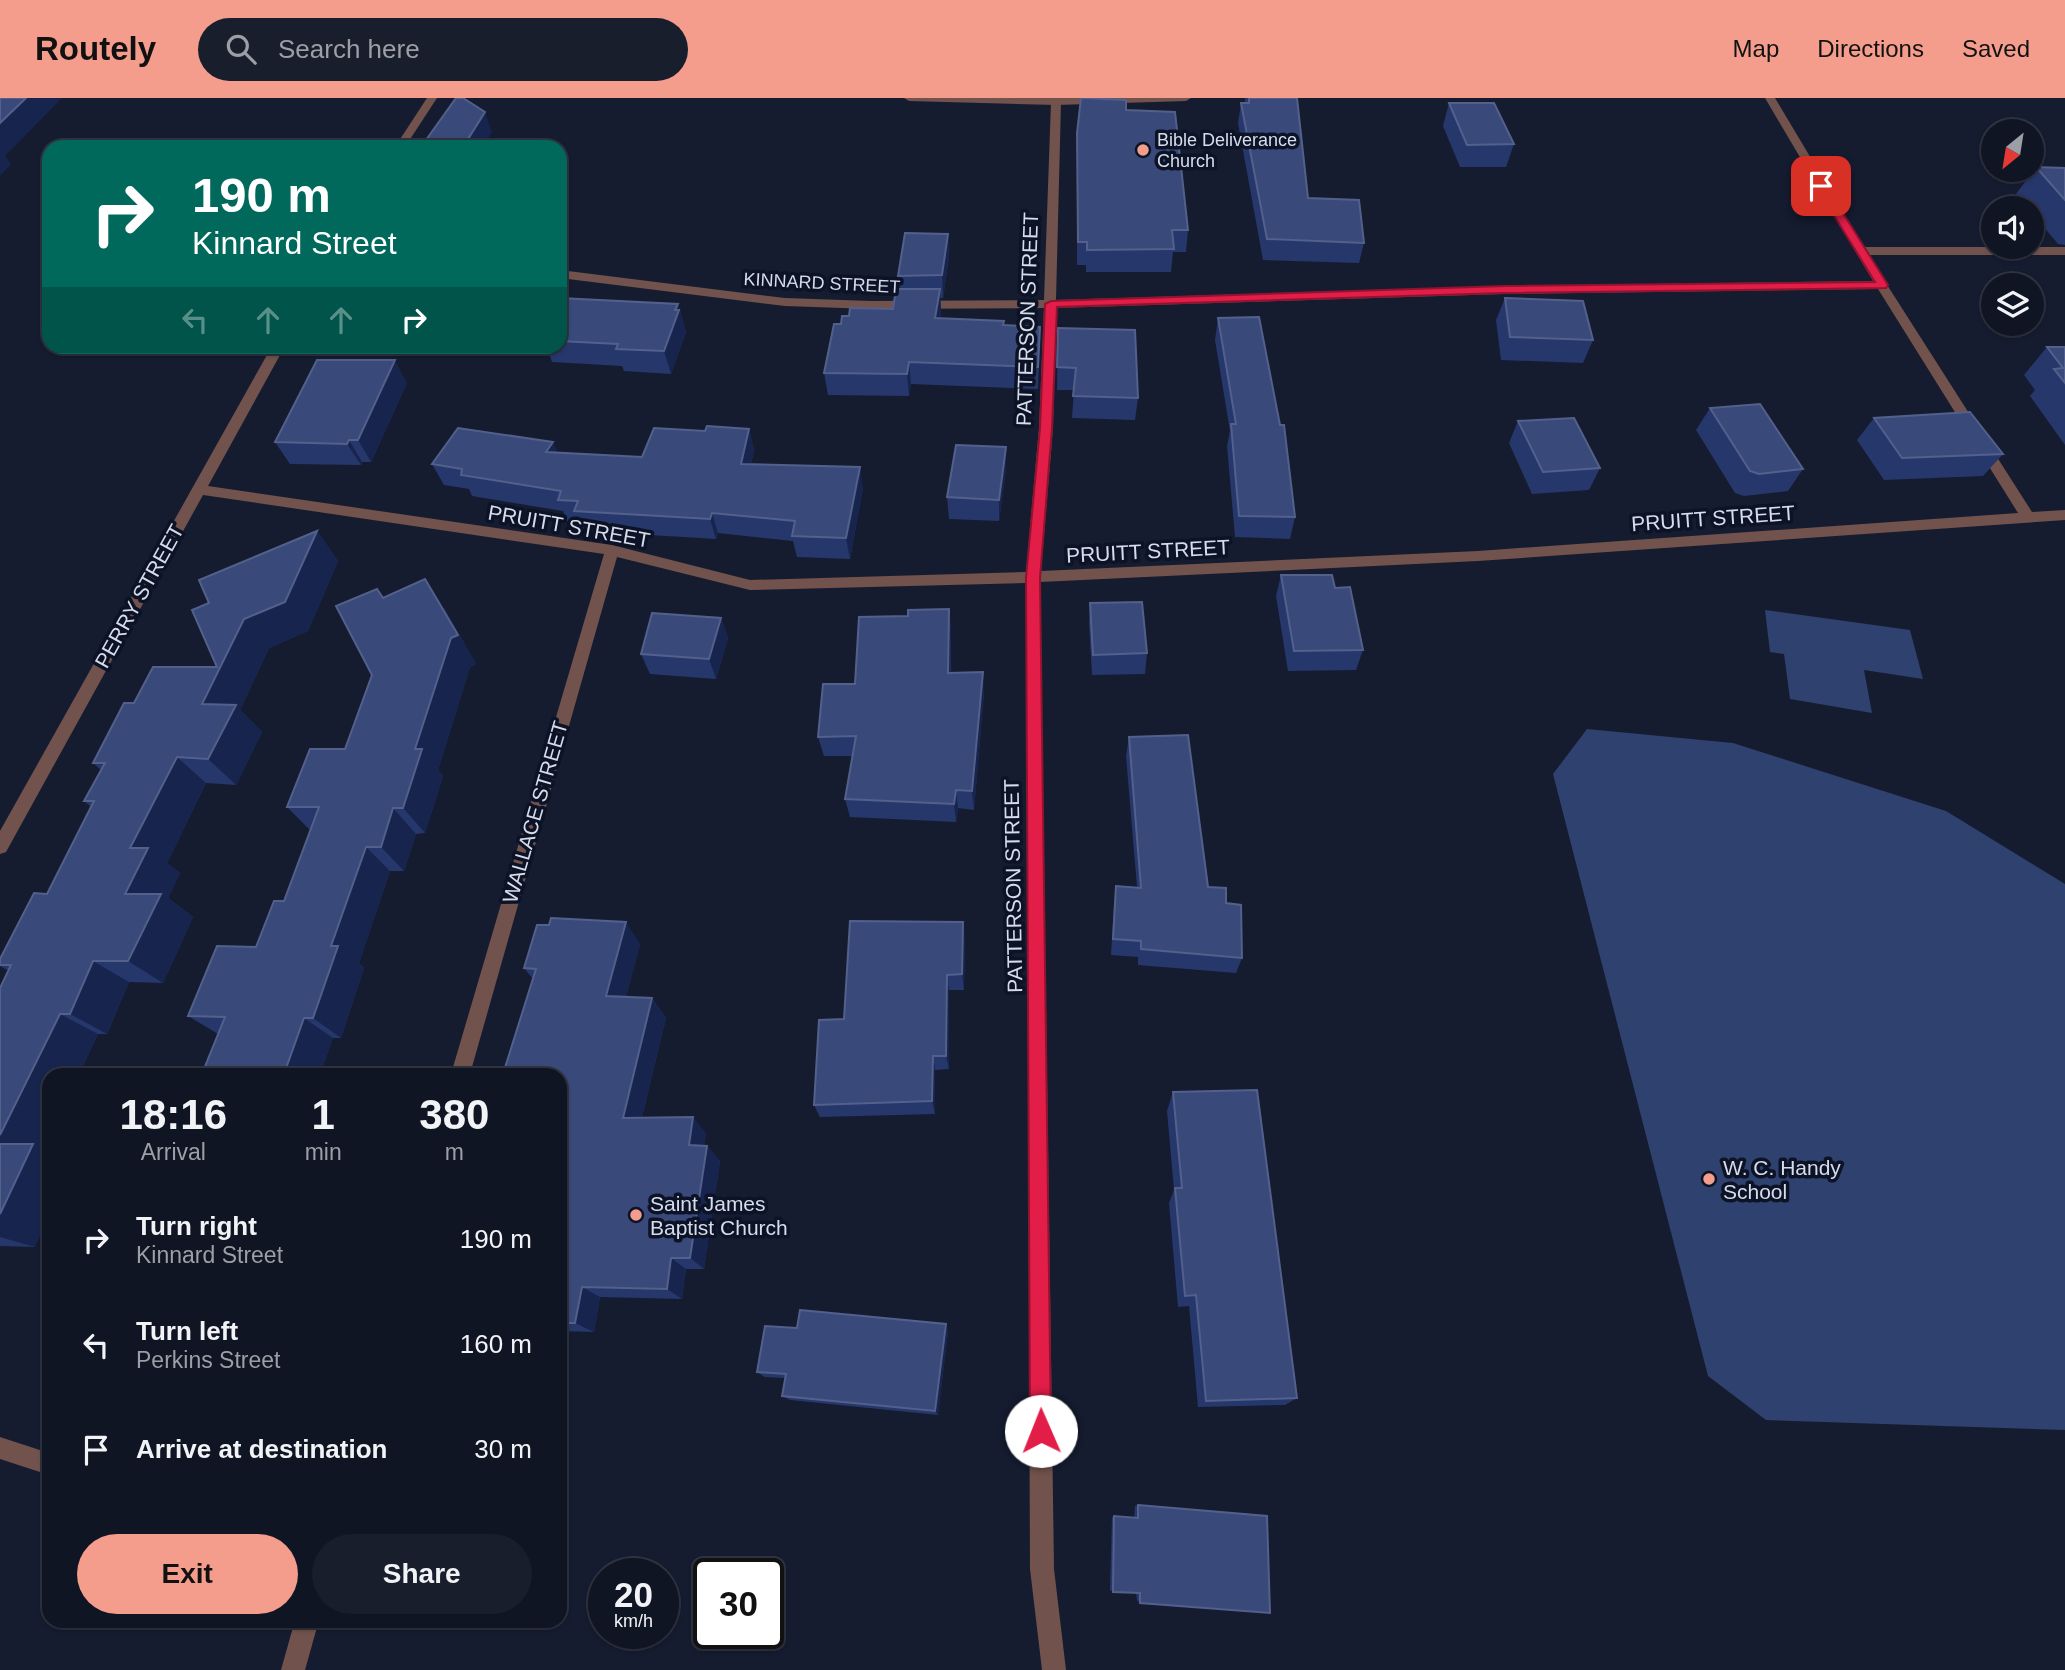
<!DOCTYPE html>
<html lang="en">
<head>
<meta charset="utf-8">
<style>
	body { margin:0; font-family:Arial,sans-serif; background:#191e2c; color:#f1f3f6; height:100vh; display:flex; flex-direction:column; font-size:26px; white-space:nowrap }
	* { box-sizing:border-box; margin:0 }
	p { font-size:23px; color:#9c9fa6 }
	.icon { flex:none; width:38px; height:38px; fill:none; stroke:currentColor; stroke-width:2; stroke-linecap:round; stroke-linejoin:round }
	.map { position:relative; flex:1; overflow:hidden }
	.details { position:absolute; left:42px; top:970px; width:525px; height:560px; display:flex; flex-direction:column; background:#101524; border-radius:21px; box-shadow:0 2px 5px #0004,0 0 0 2px #303441 }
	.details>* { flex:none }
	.guide { position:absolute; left:42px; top:42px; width:525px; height:214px; border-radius:21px; box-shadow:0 2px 5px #0004,0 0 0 2px #303441; background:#00695c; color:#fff; overflow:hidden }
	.needle { width:46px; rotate:210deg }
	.buttons { position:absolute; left:1981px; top:21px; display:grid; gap:14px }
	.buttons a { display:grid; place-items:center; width:63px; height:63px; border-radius:50%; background:#101524; box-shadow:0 2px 5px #0004,0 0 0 2px #303441; font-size:35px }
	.speed { position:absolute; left:588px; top:1460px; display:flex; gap:14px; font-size:35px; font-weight:700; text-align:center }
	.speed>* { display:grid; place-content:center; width:91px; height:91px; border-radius:50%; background:#101524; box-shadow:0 2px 5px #0004,0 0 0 2px #303441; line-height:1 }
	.speed small { font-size:18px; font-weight:400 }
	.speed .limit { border:4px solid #111; border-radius:10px; background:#fff; color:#111 }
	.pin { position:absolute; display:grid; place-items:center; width:60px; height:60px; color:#fff; margin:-30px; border-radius:14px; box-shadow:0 4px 10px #0006 }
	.me { position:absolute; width:77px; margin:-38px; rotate:359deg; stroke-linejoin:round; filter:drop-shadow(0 0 5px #0008) }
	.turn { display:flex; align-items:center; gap:24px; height:147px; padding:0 35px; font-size:32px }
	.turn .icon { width:91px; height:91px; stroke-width:2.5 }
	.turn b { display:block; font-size:49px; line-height:60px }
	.lanes { display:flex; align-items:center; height:66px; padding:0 35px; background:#0003; justify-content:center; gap:35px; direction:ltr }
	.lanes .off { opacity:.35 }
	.eta { display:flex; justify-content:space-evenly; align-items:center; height:119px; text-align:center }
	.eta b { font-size:42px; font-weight:800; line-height:49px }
	.button { display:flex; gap:14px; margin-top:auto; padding:14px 35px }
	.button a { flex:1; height:80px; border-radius:42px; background:#f49d8d; color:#111; font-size:28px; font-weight:800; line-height:80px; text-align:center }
	.button a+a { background:#191e2c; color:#f1f3f6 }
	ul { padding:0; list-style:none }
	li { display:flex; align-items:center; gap:21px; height:105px; padding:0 35px }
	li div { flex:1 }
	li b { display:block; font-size:26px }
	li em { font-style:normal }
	header { display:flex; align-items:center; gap:42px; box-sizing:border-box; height:98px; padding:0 35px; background:#f49d8d; color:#111 }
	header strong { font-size:33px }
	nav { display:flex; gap:38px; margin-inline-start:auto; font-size:24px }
	.search { width:490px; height:63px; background:#191e2c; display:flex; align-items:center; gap:18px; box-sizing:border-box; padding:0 24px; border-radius:38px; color:#9c9fa6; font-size:26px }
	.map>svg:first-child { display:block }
	.green { fill:#2f416e }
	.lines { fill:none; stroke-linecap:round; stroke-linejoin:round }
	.minor { fill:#72524c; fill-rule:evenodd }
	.tertiary { fill:#72524c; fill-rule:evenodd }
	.wall { fill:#26376c }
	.shaded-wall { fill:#17254e }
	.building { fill:#394979; stroke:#52608b; stroke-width:2 }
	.route { fill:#e11d48; stroke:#92132f; stroke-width:2 }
	.poi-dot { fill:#f49d8d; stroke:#0c1326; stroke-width:2.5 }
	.labels { text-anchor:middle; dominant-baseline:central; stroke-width:7; stroke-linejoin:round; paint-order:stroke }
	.far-poi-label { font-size:18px; fill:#d6dcea; stroke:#0c1326; text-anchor:start }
	.far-street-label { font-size:18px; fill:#d6dcea; stroke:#0c1326 }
	.street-label { font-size:21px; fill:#d6dcea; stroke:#0c1326 }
	.poi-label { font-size:21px; fill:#d6dcea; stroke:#0c1326; text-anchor:start }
</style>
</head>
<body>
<header>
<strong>Routely</strong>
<div class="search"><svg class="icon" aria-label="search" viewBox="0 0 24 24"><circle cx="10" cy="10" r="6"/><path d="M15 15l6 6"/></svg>Search here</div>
<nav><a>Map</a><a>Directions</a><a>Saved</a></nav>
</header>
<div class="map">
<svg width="2065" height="1572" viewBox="0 0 2065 1572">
	<rect width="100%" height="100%" fill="#151c30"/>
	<g class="green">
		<polygon points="1765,512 1910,532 1923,581 1864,572 1872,615 1790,601 1784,556 1770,554"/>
		<polygon points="1587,631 1733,645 1946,713 2065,786 2065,1332 1766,1322 1708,1278 1553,676"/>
	</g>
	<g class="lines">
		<g class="minor">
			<polygon points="427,0 437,0 405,49 395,49"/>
			<path d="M1765 0H1775L1864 149H2065V157H1868L2032 414 2065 412V422L1478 463 1040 484 1054 1471 1066 1572H1042L1030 1471 1026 485 750 492 617 459 470 976H451L604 456 203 397 6 754 0 756V733L272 248H285L208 388 612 447 750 482 1026 474 1039 330 1044 210 871 211 785 208 560 180V172L785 200 871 203 1044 202 1051 4 1056 1 1061 4 1056 202 1504 188 1873 183ZM1878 191 2018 415 1478 453 1041 473 1053 330 1056 210 1504 196Z"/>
			<polygon points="0,1339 49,1355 49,1377 0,1361"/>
			<polygon points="295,1522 319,1522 305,1572 281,1572"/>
		</g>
		<polygon class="tertiary" points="904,0 1191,0 1186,3 1056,7 909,3"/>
	</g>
	<g class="wall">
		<polygon points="1245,0 1297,0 1308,100 1364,145 1359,165 1263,162 1238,25 1241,5 1245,5"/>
		<polygon points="1449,5 1514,46 1506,69 1460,69 1443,28"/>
		<polygon points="1077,35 1188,132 1186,154 1173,154 1171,174 1086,174 1086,167 1077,167"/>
		<polygon points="2036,69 2065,70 2065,147 2058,146 2032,115 2032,110 2028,110 2016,96"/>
		<polygon points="948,136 949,159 943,200 940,200 941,213 940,220 1004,227 1040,229 1038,291 911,286 909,298 828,297 824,275 841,226 849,218 893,211 900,191 898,178"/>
		<polygon points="560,200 678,206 686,234 671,276 624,273 622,268 552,264 550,258 489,254 486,248 560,248"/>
		<polygon points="1505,200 1593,242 1583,265 1501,262 1496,222"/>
		<polygon points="1218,220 1280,327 1295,419 1290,441 1235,439 1227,348 1230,333 1215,242"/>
		<polygon points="1058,230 1138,300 1135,322 1072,320 1074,292 1057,292"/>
		<polygon points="2047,249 2065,249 2065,347 2030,298 2035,292 2024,277"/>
		<polygon points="407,285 371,364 362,364 361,367 290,366 275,344"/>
		<polygon points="1710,310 1803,371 1788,393 1744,398 1735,395 1696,332"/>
		<polygon points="1874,320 2003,356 1983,378 1884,382 1857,342"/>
		<polygon points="1518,323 1600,370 1589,392 1532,396 1509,345"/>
		<polygon points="749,331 754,352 751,366 863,390 850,461 797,459 793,443 718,435 716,441 583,433 579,423 567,423 563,413 472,398 469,391 444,387 432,366 558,354 642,359 705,333"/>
		<polygon points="1006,349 1006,371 999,423 949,421 947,399"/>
		<polygon points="317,433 338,463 308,533 269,550 240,612 262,634 236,687 206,685 167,765 180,775 168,800 193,819 163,885 129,884 107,936 98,936 79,976 49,976 35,1149 0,1148 0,890 9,873 0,868 0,861 47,796 91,709 84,703 101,672 93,665 134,605 217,569 209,505"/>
		<polygon points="1281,477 1335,490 1363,552 1356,572 1288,573 1276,498"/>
		<polygon points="383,499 444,510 476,566 470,569 438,672 443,678 425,735 416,736 404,773 390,773 359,865 364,870 341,940 333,940 320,976 214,976 204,971 218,936 188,918 256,849 284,803 310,732 287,709 345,651 372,577"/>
		<polygon points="1090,505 1147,555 1145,576 1092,577 1089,525"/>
		<polygon points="949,511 951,531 951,575 984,594 974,712 958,710 956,724 850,719 845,701 852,658 824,658 818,639 908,518"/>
		<polygon points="721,520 728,540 716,581 650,576 641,556"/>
		<polygon points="1129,639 1208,789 1226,805 1242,860 1236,875 1138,867 1138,859 1111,857 1114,805 1116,788 1137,789 1126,658"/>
		<polygon points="549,827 640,846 626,899 652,900 666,920 642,1019 706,1035 704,1047 707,1048 720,1063 704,1171 686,1171 682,1201 600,1199 594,1234 560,1233 560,976 533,881 524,870"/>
		<polygon points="965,840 964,892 949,892 949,971 935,972 935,1016 820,1019 814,1007 844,921"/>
		<polygon points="1173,994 1297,1300 1285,1307 1198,1309 1189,1208 1178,1209 1169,1105 1174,1092 1167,1013"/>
		<polygon points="797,1230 948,1233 938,1317 790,1302 782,1298 785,1280 765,1279 757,1274"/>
		<polygon points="1138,1407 1140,1505 1137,1502 1136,1495 1113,1494 1110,1492 1112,1419 1134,1420 1135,1408"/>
	</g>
	<g class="shaded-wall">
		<polygon points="26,0 62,0 5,58 11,66 0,78 0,25"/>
		<polygon points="485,14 492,34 483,49 463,49"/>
		<polygon points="948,136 949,159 943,200 942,177"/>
		<polygon points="940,191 941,213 937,242 935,220"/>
		<polygon points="678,206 686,234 671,276 664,253"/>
		<polygon points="395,262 407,285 371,364 358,342"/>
		<polygon points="909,264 911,286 909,298 907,276"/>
		<polygon points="749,331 754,352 746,387 741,366"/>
		<polygon points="349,342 362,364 361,367 347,346"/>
		<polygon points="553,344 562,365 546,354"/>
		<polygon points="1006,349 1006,371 999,423 999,402"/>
		<polygon points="860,369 863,390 850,461 846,440"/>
		<polygon points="712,415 718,435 716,441 710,421"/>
		<polygon points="317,433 338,463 308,533 269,550 240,612 262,634 236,687 208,661 202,606 244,521"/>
		<polygon points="425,481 444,510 476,566 470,569 438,672 443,678 425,735 403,710"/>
		<polygon points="949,511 951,531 950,594 948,575"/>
		<polygon points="721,520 728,540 716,581 709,561"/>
		<polygon points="983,574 984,594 974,712 972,693"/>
		<polygon points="177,659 206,685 167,765 180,775 168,800 193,819 163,885 128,863 125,796 130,750"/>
		<polygon points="956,692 958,710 956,724 954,706"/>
		<polygon points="393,710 416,736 404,773 381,749"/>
		<polygon points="366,749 390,773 359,865 364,870 341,940 313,920 331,848"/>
		<polygon points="626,824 640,846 621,918 606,898"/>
		<polygon points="963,824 965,840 964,892 962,876"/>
		<polygon points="93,863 129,884 107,936 70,916"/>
		<polygon points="947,877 949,892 949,971 946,958"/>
		<polygon points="652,900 666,920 638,1035 623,1020"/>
		<polygon points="60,916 98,936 79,976 49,976 49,1040 44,1050 49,1052 49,1118 35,1149 0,1139 0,1037"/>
		<polygon points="304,920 333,940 320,976 284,976"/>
		<polygon points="933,958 935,972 935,1016 932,1003"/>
		<polygon points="693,1019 706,1035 702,1062 689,1047"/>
		<polygon points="707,1048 720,1063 704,1171 690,1160"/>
		<polygon points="671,1160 686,1171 682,1201 667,1191"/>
		<polygon points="582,1189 600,1199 594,1234 575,1225"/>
		<polygon points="946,1226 948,1233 938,1317 935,1313"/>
	</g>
	<g class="building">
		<polygon points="0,0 26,0 0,25"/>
		<polygon points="456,0 463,0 485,14 463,49 421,49"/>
		<polygon points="1081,0 1126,2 1126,12 1175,14 1188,132 1172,132 1174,151 1087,152 1087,144 1078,144 1077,35"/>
		<polygon points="1249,0 1297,0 1308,100 1359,102 1364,145 1267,141 1241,5 1249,5"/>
		<polygon points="1449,5 1494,5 1514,46 1467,47"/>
		<polygon points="2036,69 2065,70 2065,102"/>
		<polygon points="905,135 948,136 942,177 898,178"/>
		<polygon points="896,191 940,191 935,220 1004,223 1003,227 1040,229 1038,269 909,264 907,276 824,275 834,226 841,226 842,218 849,218 850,210 893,211"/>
		<polygon points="560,200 678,206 675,212 679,212 664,253 616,251 618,246 560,243"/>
		<polygon points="1505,200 1583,203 1593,242 1510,239"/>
		<polygon points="1259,219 1280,327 1284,327 1295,419 1239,418 1231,326 1236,326 1218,220"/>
		<polygon points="1058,230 1135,232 1138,300 1073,298 1076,270 1057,269"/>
		<polygon points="2047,249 2065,249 2065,285 2054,271 2063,270"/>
		<polygon points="317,262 395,262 358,342 349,342 347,346 275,344"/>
		<polygon points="1760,306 1803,371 1759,376 1750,373 1710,310"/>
		<polygon points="1970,314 2003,356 1902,360 1874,320"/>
		<polygon points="1574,320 1600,370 1543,374 1518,323"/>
		<polygon points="707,328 749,331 741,366 860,369 846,440 792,438 795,423 712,415 710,421 574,413 578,403 558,402 561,393 461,377 462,371 432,366 458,330 553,344 546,354 642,359 654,330 705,333"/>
		<polygon points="956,347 1006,349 999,402 947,399"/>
		<polygon points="317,433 285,504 244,521 202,606 236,607 208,661 177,659 130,750 148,750 125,796 161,796 128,863 93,863 70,916 60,916 0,1037 0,890 11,867 0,867 0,861 34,795 47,796 94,703 84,703 105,665 93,665 124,605 134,605 153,569 217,569 192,512 209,505 199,482"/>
		<polygon points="1281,477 1332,477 1335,490 1350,489 1363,552 1294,553"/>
		<polygon points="425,481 458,537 451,540 415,651 422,651 403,710 393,710 381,749 366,749 331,848 338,848 313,920 304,920 284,976 216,976 218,971 204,971 225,919 188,918 217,848 256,849 274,803 284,803 319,709 287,709 310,651 345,651 372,577 336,508 377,491 383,500"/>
		<polygon points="1142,504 1147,555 1093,557 1090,505"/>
		<polygon points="949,511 948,575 983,574 972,693 956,692 954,706 845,701 856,638 818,639 823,586 855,586 859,519 908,518 908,512"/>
		<polygon points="652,515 721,520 709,561 641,556"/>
		<polygon points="1188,637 1208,789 1226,790 1226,805 1241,807 1242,860 1141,851 1141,843 1113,841 1116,788 1141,790 1129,639"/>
		<polygon points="551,820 626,824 606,898 652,900 623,1020 693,1019 689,1047 707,1048 690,1160 671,1160 667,1191 582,1189 575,1225 560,1225 560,976 503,976 536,871 524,870 537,827 549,827"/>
		<polygon points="850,823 963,824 962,876 947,877 946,958 933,958 932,1003 814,1007 819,922 844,921"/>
		<polygon points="1257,992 1297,1300 1206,1303 1196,1197 1185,1198 1175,1090 1182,1090 1173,994"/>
		<polygon points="0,1046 33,1046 0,1116"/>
		<polygon points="800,1212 946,1226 935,1313 782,1298 786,1276 757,1274 765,1228 797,1230"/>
		<polygon points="1138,1407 1267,1418 1270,1515 1140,1505 1140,1495 1113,1494 1114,1418 1138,1420"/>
	</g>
	<polygon class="route" points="1821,85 1826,88 1888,187 1886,190 1504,195 1057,209 1052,330 1040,480 1051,1333 1048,1340 1041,1343 1033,1340 1030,1333 1026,480 1040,330 1045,206 1051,203 1504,188 1875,184 1816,88"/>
	<g class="poi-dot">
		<circle cx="1143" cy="52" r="7"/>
		<circle cx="1709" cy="1081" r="7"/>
		<circle cx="636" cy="1117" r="7"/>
	</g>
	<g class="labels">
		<g class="far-poi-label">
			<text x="1157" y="42">Bible Deliverance<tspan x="1157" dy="21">Church</tspan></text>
		</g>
		<g class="far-street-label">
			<text transform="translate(822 185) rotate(3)">KINNARD STREET</text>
		</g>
		<g class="street-label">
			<text transform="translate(1027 221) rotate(-88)">PATTERSON STREET</text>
			<text transform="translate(1713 420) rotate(-4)">PRUITT STREET</text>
			<text transform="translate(569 428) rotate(10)">PRUITT STREET</text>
			<text transform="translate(1148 453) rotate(-3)">PRUITT STREET</text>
			<text transform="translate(139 498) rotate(-61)">PERRY STREET</text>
			<text transform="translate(535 714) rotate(-74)">WALLACE STREET</text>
			<text transform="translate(1013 788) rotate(-91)">PATTERSON STREET</text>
		</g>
		<g class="poi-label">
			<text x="1723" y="1069">W. C. Handy<tspan x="1723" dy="24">School</tspan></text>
			<text x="650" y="1105">Saint James<tspan x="650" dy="24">Baptist Church</tspan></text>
		</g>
	</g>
</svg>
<div class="buttons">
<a><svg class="needle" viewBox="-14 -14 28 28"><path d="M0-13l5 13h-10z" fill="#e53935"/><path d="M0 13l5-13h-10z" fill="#9c9fa6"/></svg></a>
<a><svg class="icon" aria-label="sound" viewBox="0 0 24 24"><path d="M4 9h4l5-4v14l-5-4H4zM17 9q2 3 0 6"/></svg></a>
<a><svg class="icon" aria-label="layers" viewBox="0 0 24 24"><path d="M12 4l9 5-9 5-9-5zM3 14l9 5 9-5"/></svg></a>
</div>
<div class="speed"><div>20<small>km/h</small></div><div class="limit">30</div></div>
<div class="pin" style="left:1821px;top:88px;background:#d93025"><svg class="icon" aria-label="arrive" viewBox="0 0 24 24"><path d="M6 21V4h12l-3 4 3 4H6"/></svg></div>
<svg class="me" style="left:1041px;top:1333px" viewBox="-20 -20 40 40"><circle r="19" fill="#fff"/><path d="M0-13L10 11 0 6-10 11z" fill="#e11d48"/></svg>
<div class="guide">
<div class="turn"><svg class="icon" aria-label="right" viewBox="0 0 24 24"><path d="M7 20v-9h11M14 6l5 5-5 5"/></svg><div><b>190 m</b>Kinnard Street</div></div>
<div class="lanes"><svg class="icon off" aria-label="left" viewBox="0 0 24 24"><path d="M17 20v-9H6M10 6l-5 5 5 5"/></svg><svg class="icon off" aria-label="ahead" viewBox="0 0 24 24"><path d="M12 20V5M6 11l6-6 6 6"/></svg><svg class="icon off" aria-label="ahead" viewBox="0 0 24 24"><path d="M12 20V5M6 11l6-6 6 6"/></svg><svg class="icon" aria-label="right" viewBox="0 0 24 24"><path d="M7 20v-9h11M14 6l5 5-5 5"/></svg></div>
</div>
<section class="details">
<div class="eta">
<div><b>18:16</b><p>Arrival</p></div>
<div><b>1</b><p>min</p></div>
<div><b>380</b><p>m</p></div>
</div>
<ul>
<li><svg class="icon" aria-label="right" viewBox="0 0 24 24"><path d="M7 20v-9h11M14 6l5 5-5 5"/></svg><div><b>Turn right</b><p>Kinnard Street</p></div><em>190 m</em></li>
<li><svg class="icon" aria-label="left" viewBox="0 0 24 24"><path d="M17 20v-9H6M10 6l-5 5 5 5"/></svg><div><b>Turn left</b><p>Perkins Street</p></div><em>160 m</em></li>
<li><svg class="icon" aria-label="arrive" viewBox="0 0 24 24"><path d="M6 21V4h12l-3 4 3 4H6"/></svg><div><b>Arrive at destination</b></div><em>30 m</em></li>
</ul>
<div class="button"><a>Exit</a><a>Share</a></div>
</section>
</div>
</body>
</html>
